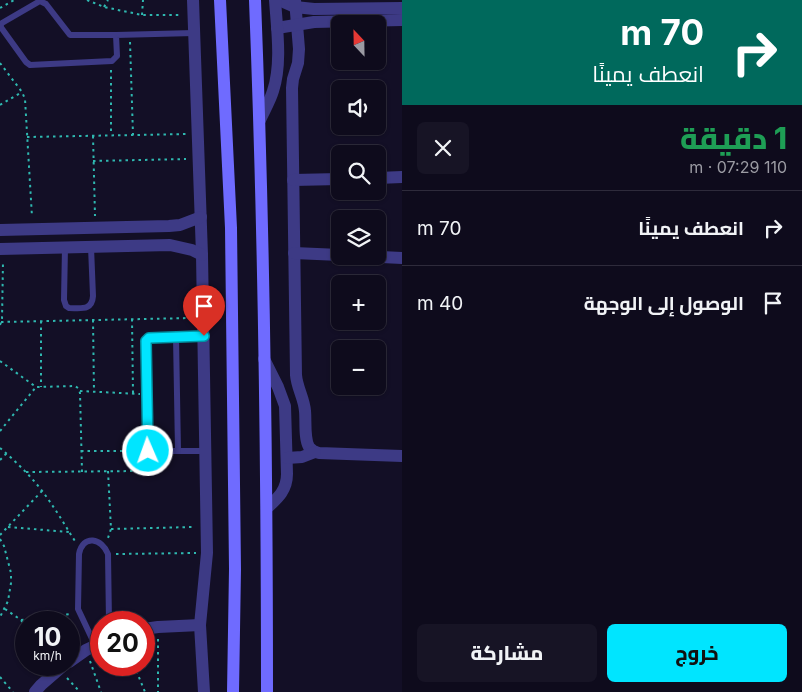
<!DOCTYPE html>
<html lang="ar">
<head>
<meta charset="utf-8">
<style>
	body { margin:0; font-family:Inter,Cairo,sans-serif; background:#171425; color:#f1f3f6; direction:rtl; height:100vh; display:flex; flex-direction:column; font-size:19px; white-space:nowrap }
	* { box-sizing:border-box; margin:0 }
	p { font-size:16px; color:#9b9ba3 }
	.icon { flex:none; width:28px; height:28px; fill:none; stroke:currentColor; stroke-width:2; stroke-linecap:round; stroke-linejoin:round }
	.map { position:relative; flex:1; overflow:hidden; direction:ltr }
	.details { display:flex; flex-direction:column; background:#0e0b1c; width:400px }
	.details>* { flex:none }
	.top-card { background:#00695c; color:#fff; overflow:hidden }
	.needle { width:32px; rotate:338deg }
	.controls { position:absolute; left:331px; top:15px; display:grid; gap:10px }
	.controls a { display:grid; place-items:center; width:55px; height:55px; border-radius:8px; background:#0e0b1c; box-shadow:0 1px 4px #0004,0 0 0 1px #2e2b3b; font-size:25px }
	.speed { position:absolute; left:15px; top:611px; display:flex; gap:10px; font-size:25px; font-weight:700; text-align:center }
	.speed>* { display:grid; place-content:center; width:65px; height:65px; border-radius:50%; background:#0e0b1c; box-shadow:0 1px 4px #0004,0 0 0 1px #2e2b3b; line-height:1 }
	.speed small { font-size:12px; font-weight:400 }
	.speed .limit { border:8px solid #d22; background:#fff; color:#111 }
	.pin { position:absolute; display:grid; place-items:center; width:42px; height:42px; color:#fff; margin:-51px -21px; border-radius:50% 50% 50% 0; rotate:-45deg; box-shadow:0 0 5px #0007 }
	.pin .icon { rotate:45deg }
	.me { position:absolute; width:55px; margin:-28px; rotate:358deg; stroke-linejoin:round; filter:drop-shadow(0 0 4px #0008) }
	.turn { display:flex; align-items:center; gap:18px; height:105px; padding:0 15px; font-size:22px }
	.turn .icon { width:65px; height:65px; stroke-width:2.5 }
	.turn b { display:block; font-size:35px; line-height:42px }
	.round { display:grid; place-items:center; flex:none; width:52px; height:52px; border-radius:8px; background:#171425 }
	.head { display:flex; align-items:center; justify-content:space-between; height:85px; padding:0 15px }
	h1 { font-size:30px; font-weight:800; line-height:38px; color:#1e9e55 }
	.button { display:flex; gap:10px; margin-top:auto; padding:10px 15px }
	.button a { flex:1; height:58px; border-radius:8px; background:#00e5ff; color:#111; font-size:20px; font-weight:800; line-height:58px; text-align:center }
	.button a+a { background:#171425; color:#f1f3f6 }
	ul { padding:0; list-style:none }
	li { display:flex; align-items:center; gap:15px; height:75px; padding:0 15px; border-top:1px solid #2e2b3b }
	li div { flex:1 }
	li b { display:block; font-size:19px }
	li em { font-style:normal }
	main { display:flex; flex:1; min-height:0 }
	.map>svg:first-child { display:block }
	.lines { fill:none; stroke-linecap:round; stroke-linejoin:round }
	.path { stroke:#2fb8b0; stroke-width:2; stroke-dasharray:2.5 4; stroke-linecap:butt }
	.service { stroke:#3d3a85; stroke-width:6 }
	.minor { stroke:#3d3a85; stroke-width:12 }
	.secondary { stroke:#6f6bff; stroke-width:12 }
	.route-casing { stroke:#0095a6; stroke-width:12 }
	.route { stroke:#00e5ff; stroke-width:9 }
</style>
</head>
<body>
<main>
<section class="details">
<div class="top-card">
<div class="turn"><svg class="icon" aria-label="right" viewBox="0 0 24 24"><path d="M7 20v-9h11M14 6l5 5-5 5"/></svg><div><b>70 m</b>انعطف يمينًا</div></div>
</div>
<div class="head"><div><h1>1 دقيقة</h1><p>110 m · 07:29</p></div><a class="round"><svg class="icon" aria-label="close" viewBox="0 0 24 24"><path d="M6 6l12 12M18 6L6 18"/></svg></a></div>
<ul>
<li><svg class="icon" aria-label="right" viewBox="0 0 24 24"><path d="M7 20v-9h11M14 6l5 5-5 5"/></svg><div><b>انعطف يمينًا</b></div><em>70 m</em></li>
<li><svg class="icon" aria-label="arrive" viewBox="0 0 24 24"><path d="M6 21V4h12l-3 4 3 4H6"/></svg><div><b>الوصول إلى الوجهة</b></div><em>40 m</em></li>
</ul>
<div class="button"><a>خروج</a><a>مشاركة</a></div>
</section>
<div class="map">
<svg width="402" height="692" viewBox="0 0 402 692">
	<rect width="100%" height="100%" fill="#130f26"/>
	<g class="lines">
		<g class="path">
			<polyline points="87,0 104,7 142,15 182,15"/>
			<polyline points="104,7 108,0"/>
			<polyline points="0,8 14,0"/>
			<polyline points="142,15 143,0"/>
			<polyline points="130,42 133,135"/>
			<polyline points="0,63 22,92 25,99 32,217"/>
			<polyline points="111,70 111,135"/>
			<polyline points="0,105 22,92"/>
			<polyline points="93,136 95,216"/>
			<polyline points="27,137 187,134"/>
			<polyline points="93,161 186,159"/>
			<polyline points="132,319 133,393"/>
			<polyline points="93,320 94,392"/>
			<polyline points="41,321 41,387"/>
			<polyline points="1,322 191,318"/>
			<polyline points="0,325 2,320 3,261"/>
			<polyline points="0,361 36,387 75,386 78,388 80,393 82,472"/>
			<polyline points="80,391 140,394"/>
			<polyline points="0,431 36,387"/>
			<path d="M0 448C19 464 38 483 52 505 60 516 67 529 75 541"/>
			<polyline points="81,451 141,451"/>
			<polyline points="0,460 7,453"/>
			<polyline points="108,471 111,529 108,538"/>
			<path d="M26 472 139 471C145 468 147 465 148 458"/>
			<polyline points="8,527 69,532"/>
			<polyline points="111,529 194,527"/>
			<polyline points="0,535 42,491"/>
			<polyline points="0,539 4,546 11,573 11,583 8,601 0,617"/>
			<polyline points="116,554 196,553"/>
			<polyline points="5,609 21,620 26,627"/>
			<polyline points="21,620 71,614"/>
			<polyline points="158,639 158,692"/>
			<polyline points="90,661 101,692"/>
			<polyline points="134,665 145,692"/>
			<polyline points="0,677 13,692"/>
			<polyline points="67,678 80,692"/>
		</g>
		<g class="service">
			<polyline points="116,35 70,35 46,4 40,1 2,23 0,26 26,62 30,65 112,61 117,56 116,35 194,33"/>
			<path d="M65 247 64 300 66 306 69 308C81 308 92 311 93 296L91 247"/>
			<polyline points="204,336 149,338 146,341 145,344 149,451 205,451"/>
			<polyline points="176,337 178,451"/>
			<path d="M95 645 78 609 79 554C83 534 102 538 108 554L109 622"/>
		</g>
		<g class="minor">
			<polyline points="193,0 202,255 207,553 200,625 204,692"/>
			<polyline points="279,0 295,7 314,9 402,8"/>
			<path d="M295 0 299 49 298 63 293 79 292 88 296 375C297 388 304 398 305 411 306 420 304 439 309 447 312 451 315 452 319 453L402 456"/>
			<polyline points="277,28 314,22 402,20"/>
			<path d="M260 120C264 111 270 101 273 91 282 64 277 29 275 0"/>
			<polyline points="378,178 402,177"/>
			<polyline points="293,180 340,179"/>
			<polyline points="0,230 169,226 180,225 201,217"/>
			<polyline points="0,249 170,245 192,250 202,255"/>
			<polyline points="294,253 340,255"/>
			<polyline points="361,256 402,258"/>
			<path d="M264 359 278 387 285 406 287 474C287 490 278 498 267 508"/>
			<polyline points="287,458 302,457 315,452"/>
			<polyline points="144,629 158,627 200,625"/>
			<polyline points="69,662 86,650 101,643"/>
			<polyline points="35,692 41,685 64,665"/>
		</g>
		<g class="secondary">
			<polyline points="220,0 231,228 235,569 233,692"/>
			<path d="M255 0C264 230 267 461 267 692"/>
		</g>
	</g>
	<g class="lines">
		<defs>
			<polyline id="route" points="148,451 146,341 149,338 204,336"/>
		</defs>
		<use href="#route" class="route-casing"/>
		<use href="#route" class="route"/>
	</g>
</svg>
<div class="controls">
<a><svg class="needle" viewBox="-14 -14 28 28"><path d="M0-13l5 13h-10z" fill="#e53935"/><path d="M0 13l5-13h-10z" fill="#9b9ba3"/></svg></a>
<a><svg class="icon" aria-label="sound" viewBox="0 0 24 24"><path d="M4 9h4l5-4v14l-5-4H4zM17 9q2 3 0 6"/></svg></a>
<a><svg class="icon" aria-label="search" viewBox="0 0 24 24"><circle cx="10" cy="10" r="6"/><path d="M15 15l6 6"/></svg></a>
<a><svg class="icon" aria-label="layers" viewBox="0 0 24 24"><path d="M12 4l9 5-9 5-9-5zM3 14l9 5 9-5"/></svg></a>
<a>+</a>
<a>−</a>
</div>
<div class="speed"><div>10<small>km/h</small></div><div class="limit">20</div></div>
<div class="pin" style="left:204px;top:336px;background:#d93025"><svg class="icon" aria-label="arrive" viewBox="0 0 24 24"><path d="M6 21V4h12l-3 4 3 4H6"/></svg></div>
<svg class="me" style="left:148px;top:451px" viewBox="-20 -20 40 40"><circle r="17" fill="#00e5ff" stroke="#fff" stroke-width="3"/><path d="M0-11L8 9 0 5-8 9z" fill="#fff"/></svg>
</div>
</main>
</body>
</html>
